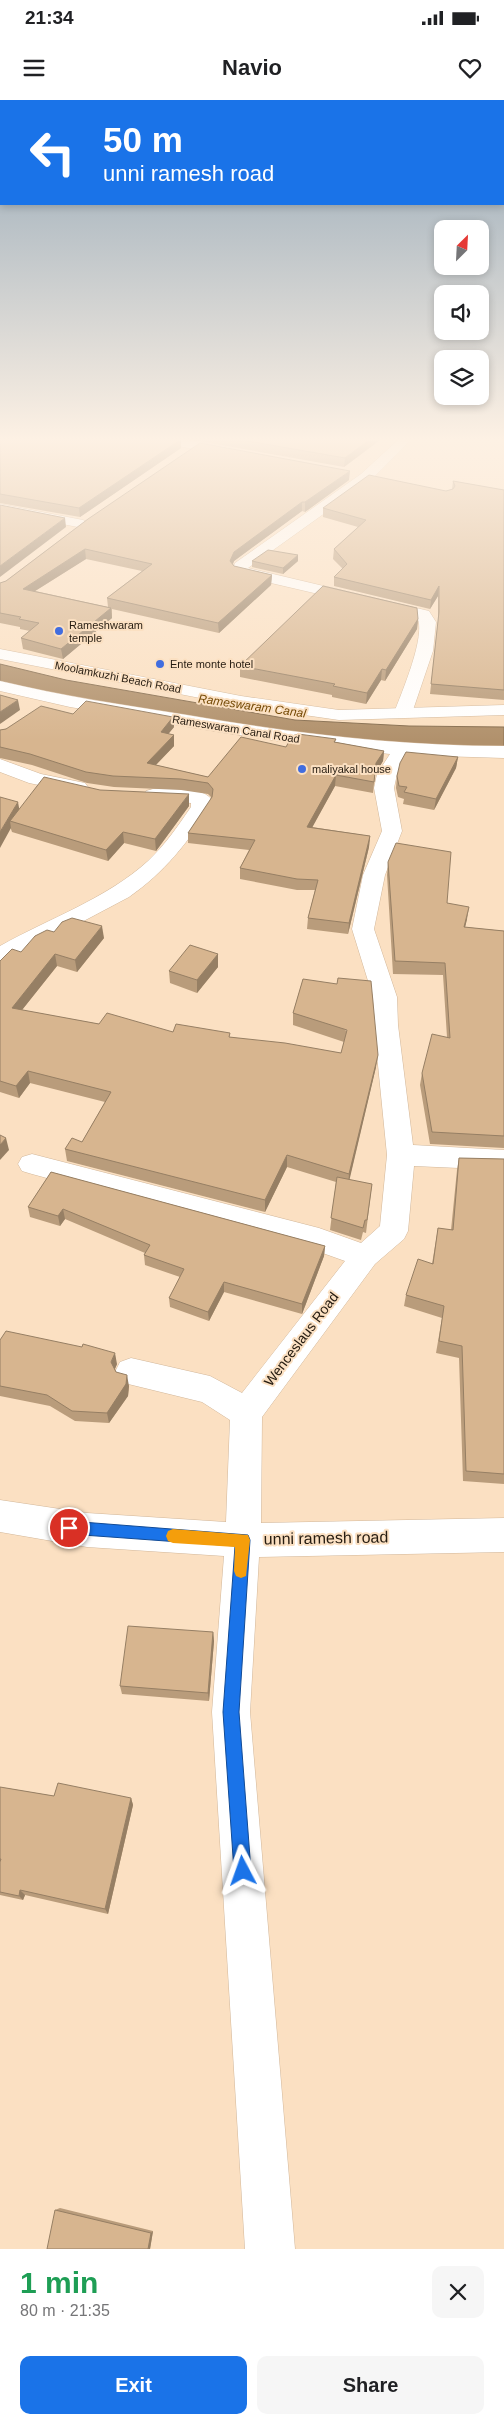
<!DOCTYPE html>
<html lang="en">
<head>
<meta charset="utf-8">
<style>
	body { margin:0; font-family:Helvetica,sans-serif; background:#f6f6f6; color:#202124; height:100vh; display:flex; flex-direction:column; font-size:19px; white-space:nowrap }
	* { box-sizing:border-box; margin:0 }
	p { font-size:16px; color:#757577 }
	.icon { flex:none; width:28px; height:28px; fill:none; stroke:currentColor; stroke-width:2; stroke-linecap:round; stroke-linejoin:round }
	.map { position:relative; height:2149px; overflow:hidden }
	.side { display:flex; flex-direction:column; background:#fff; flex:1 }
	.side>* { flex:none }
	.guide { position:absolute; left:0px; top:0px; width:505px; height:105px; box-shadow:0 2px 8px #0003; background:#1a73e8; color:#fff; overflow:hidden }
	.needle { width:32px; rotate:24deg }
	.tools { position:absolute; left:434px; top:120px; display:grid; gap:10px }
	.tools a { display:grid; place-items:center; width:55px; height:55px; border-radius:10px; background:#fff; box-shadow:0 2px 8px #0003; font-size:25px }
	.pin { position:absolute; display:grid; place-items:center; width:42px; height:42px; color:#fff; margin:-21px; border:2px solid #fff; border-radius:50%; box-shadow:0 1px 5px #0007 }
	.me { position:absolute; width:55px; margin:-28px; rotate:356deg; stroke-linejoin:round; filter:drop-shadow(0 0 4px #0008) }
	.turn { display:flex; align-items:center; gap:18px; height:105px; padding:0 20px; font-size:22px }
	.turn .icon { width:65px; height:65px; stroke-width:2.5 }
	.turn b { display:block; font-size:35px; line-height:42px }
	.round { display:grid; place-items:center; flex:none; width:52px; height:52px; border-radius:10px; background:#f6f6f6 }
	.head { display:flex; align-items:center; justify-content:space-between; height:85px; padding:0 20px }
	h1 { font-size:30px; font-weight:700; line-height:38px; color:#1e9e55 }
	.cta { display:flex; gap:10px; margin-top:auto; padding:10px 20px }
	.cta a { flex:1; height:58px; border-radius:10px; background:#1a73e8; color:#fff; font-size:20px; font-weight:700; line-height:58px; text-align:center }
	.cta a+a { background:#f6f6f6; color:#202124 }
	.status { display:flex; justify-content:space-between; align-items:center; height:35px; padding:0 25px; background:#fff; direction:ltr }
	.status svg { height:14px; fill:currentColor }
	header { display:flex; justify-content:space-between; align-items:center; height:65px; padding:0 20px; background:#fff; font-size:22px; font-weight:700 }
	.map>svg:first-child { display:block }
	.water { fill:#b1916c; stroke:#876e50 }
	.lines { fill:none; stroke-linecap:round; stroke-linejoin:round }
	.minor-casing { stroke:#d2b79a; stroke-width:1 }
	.tertiary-casing { stroke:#d2b79a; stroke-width:1 }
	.minor { fill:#fff; fill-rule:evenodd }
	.tertiary { fill:#fff; fill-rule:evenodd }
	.wall { fill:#b99c7b; fill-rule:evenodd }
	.shaded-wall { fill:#967f64 }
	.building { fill:#d7b58f; stroke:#967f64 }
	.route { fill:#1a73e8; stroke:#114b97 }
	.slow { fill:#f59e0b }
	.poi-dot { fill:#416ddf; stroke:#fbe0c2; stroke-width:2 }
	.labels { text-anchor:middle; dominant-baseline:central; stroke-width:4; stroke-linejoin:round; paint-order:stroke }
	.far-poi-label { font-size:11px; fill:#251b10; stroke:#fbe0c2; text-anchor:start }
	.far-street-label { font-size:11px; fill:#251b10; stroke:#fbe0c2 }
	.far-water-label { font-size:12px; font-style:italic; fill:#754a06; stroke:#fbe0c2 }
	.street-label { font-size:14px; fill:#251b10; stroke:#fbe0c2 }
	.near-street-label { font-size:16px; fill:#251b10; stroke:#fbe0c2 }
</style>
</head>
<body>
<div class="status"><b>21:34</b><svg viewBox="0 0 49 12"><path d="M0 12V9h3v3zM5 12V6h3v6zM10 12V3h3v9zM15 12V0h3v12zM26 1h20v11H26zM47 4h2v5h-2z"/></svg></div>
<header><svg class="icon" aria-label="menu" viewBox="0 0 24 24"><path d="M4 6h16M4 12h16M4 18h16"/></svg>Navio<svg class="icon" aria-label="heart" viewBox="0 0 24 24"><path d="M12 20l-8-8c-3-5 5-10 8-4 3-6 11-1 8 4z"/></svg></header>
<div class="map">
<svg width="504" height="2149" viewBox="0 0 504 2149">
	<rect width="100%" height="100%" fill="#fbe0c2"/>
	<polygon class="water" points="0,564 66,580 295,620 409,626 504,627 504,649 473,651 288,634 52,595 0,581"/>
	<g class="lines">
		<defs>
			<g id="minor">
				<polygon points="161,340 185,340 232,348 238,352 232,356 167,344"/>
				<path d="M398 340H411L371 380 248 468 429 511 436 522 433 551 412 613 409 617H397L394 613C401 594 427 534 417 517L245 477 235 474 232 471 235 463 361 374Z"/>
				<polygon points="0,404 83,420 90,424 83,428 0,412"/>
				<path d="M0 581C62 596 124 605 187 615 292 633 397 646 504 646V658L408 655 397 674 394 688 402 731 385 775 374 829 397 897 398 925 413 1045 504 1050V1070L414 1066 408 1131 404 1139 375 1164 262 1317 261 1423 504 1418V1452L259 1457 250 1612 295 2149H245L212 1612 224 1456 87 1447 0 1432V1400L87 1413 226 1422 230 1320 202 1302 120 1282 115 1272 120 1262 131 1258 210 1276 242 1293 345 1161 317 1151 32 1074 22 1071 18 1064 22 1057 32 1054 319 1128 361 1143 380 1126 387 1055 374 925 373 897 352 829 363 775 382 731 374 688 377 674 390 654 305 645 226 633 70 607 0 591Z"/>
				<polygon points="0,659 41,674 85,683 88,687 85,691 78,693 29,683 0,672"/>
				<path d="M153 689C167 689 197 687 208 696 212 698 211 703 211 707 186 744 166 771 129 797L8 861 0 863V846C50 818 106 799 148 761 165 745 178 726 191 707V703L146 699 143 695 146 691Z"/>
			</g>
			<polygon id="tertiary" points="0,549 241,596 339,610 504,605 504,615 339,620 241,606 0,559"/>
		</defs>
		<use href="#minor" class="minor-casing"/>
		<use href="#tertiary" class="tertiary-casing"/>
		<use href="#minor" class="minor"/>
		<use href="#tertiary" class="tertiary"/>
	</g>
	<g class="wall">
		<polygon points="0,340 181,340 181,348 80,417 0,403"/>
		<polygon points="193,340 380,340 344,367"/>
		<path d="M349 380 305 412 302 411 234 461 233 464 234 466 272 475 271 485 219 533 112 509V518L63 559 23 549 21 538 30 531 20 529V527L0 523V483L6 481 88 419ZM86 459 142 471 107 498 108 507 35 491Z"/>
		<polygon points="453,381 504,390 504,600 430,594 438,522 438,496 430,509 334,486 334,477 343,469 333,459 334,449 358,427 323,417 323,408 446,391 452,389"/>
		<polygon points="252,461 298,461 283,474 252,467"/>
		<polygon points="418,519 417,529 385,581 381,580 366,604 332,597 332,595 240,577 240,566"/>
		<polygon points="73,614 173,617 174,627 168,634 174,635 174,646 156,665 208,677 286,647 336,639 335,642 384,651 383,661 375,674 373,693 335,686 312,727 370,736 369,747 348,834 307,829 308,818 315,790 297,790 240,779 240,768 249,750 188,743 188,733 212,698 208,694 181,690 114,687 87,683 32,665 0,658 0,630"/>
		<polygon points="458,657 456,668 434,710 403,704 404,699 398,697 396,688 397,676"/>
		<polygon points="100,690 189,706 156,751 124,743 108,761 12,732 0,697 19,709"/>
		<polygon points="388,762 447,803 467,819 465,827 504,831 504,1048 430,1044 420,985 422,973 447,937 443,875 393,874 387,775"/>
		<polygon points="54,832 104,838 77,872 57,866 22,910 99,924 173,932 230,937 341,953 344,942 293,925 293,913 303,879 376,967 349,1080 372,1084 366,1133 363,1132 361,1140 330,1130 336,1082 287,1067 265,1112 67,1061 65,1049 82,1042 105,1002 30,983 19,998 0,992 0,861 21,852"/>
		<polygon points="218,854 218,867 197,893 170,883 169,871"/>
		<polygon points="459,1058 504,1059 504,1384 463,1381 459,1258 436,1253 442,1218 404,1206 406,1195 432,1164 438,1128 451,1130 457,1070"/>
		<polygon points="51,1072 325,1146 324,1156 302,1214 224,1192 209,1221 170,1207 169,1198 180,1177 145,1165 144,1155 145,1153 65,1119 60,1126 30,1117 28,1107"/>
		<polygon points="0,1240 117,1264 115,1269 116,1272 129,1286 128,1296 109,1323 75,1321 50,1306 0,1296"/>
		<polygon points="213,1532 214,1541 209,1601 122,1594 120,1586"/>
		<polygon points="0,1687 54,1696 131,1698 133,1705 108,1814 25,1795 23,1800 0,1795"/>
		<polygon points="60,2108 153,2131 150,2149 55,2110"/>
	</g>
	<g class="shaded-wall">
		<polygon points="181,340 181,348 80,417 79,408"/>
		<polygon points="369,340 380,340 344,367 345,358"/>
		<polygon points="350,371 349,380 305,412 305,402"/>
		<polygon points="302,402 302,411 234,461 230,470 230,461 234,452"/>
		<polygon points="65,418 66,427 0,477 0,466"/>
		<polygon points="85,449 86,459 24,498 23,489"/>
		<polygon points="298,455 298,461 283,474 283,468"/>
		<polygon points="272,475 271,485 219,533 218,523"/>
		<polygon points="439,486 438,496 430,509 431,500"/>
		<polygon points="111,508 112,518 63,559 61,549"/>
		<polygon points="418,519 417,529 385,581 386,570"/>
		<polygon points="382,569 381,580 366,604 367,593"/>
		<polygon points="18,600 20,610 0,624 0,612"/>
		<polygon points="173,617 174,627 161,643 161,632"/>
		<polygon points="174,635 174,646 148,673 147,663"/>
		<polygon points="384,651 383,661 375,674 373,693 376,663"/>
		<polygon points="458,657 456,668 434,710 436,699"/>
		<polygon points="336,675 335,686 307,737 307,727"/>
		<polygon points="189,694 189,706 156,751 155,739"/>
		<polygon points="18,702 20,713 10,721 11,728 0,748 0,732"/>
		<polygon points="123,732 124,743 108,761 106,750"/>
		<polygon points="370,736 369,747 348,834 349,823"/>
		<polygon points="469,807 467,819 462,840 464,827"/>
		<polygon points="102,826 104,838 77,872 75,860"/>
		<polygon points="55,854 57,866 14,920 12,908"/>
		<polygon points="218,854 218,867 197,893 197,880"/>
		<polygon points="378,955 376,967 348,1086 349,1074"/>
		<polygon points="28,971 30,983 19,998 16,986"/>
		<polygon points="6,1038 9,1050 0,1060 0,1045"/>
		<polygon points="287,1055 287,1067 265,1112 265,1100"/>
		<polygon points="63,1109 65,1119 60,1126 58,1116"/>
		<polygon points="325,1146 324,1156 302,1214 302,1204"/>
		<polygon points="224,1182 224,1192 209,1221 208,1212"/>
		<polygon points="115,1253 117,1264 113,1273 111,1262"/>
		<polygon points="127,1275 129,1286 128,1296 109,1323 107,1313"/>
		<polygon points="213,1532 214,1541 209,1601 208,1593"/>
		<polygon points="131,1698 133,1705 108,1814 105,1809"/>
		<polygon points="20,1790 25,1795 23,1800 19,1796"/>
		<polygon points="153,2131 150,2149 148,2149 151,2133"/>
	</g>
	<g class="building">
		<polygon points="0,340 180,340 79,408 0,394"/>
		<polygon points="242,340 369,340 345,358"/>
		<polygon points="200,343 350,371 305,402 302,402 234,452 230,461 234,466 272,475 218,523 107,498 152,464 85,449 23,489 111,508 61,549 21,538 39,523 19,519 21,517 0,513 0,483 6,481 88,419"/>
		<polygon points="369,375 446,391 453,389 455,386 453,381 504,390 504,590 431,584 439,512 439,486 431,500 334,477 347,464 334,449 366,420 323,408"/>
		<polygon points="0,405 65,418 0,466"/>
		<polygon points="268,450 298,455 283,468 252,461"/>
		<polygon points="323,486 417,508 418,519 386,570 382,569 367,593 333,586 335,584 240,566"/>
		<polygon points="0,595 18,600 0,612"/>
		<polygon points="86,601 173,617 161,632 174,635 147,663 208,677 241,637 286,647 292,636 298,634 336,639 334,642 384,651 376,663 374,682 336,675 307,727 370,736 349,823 308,818 318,780 297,779 240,768 255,740 188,733 212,697 213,689 208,683 181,679 113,676 86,672 30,654 0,647 0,630 6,629 41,606 73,614"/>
		<polygon points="406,652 458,657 436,699 404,692 407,687 399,686 397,676 400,663"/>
		<polygon points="44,677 100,690 189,694 155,739 123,732 106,750 10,721"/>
		<polygon points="0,697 18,702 0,732"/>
		<polygon points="396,743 451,752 447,803 469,807 464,827 504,831 504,1036 432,1032 422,973 432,934 450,938 445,863 395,861 388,762"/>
		<polygon points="72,818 102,826 75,860 55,854 12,908 99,924 107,913 173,932 176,924 230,933 229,937 285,943 341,953 347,930 293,913 303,879 337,884 338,878 371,881 378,955 349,1074 287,1055 265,1100 65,1049 72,1038 82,1042 111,992 28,971 16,986 0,981 0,861 12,849 21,852 35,836 47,830 54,832 62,822"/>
		<polygon points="190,845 218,854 197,880 169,871"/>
		<polygon points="0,1035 6,1038 0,1045"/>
		<polygon points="459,1058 504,1059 504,1374 466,1371 462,1246 439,1241 444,1206 406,1195 418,1159 433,1164 438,1128 453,1130"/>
		<polygon points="51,1072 325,1146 302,1204 224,1182 208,1212 169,1198 184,1169 144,1155 150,1145 63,1109 58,1116 28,1107"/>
		<polygon points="337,1077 372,1084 367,1120 365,1120 363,1128 331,1118"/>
		<polygon points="6,1231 82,1247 83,1244 115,1253 111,1262 116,1272 127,1275 126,1284 107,1313 72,1311 47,1295 0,1286 0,1240"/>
		<polygon points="128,1526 213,1532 208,1593 120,1586"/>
		<polygon points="58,1683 131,1698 105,1809 20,1790 19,1796 0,1792 0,1762 1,1759 0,1759 0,1687 54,1696"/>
		<polygon points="55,2110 151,2133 148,2149 47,2149"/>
	</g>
	<linearGradient id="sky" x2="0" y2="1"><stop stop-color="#92a6b6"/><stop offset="0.53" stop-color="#fdf1e4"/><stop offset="1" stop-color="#fdf1e4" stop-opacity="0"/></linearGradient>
	<rect width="504" height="640" fill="url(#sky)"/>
	<polygon class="route" points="69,1421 248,1435 250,1440 239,1612 251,1771 249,1777 243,1779 237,1777 234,1771 223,1612 235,1446 69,1434 64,1432 62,1428 64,1423"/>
	<polygon class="slow" points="173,1429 248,1435 250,1440 246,1476 241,1478 236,1476 234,1471 235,1447 173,1443 168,1441 166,1436 168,1431"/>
	<g class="poi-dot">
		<circle cx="59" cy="531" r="5"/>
		<circle cx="160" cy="564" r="5"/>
		<circle cx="302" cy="669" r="5"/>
	</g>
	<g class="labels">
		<g class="far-poi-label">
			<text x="69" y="525">Rameshwaram<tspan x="69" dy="13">temple</tspan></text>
			<text x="170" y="564">Ente monte hotel</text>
			<text x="312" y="669">maliyakal house</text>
		</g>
		<g class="far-street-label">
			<text transform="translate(118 577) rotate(11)">Moolamkuzhi Beach Road</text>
			<text transform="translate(236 629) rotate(9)">Rameswaram Canal Road</text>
		</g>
		<g class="far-water-label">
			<text transform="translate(252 606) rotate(8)">Rameswaram Canal</text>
		</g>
		<g class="street-label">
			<text transform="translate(301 1239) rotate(-53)">Wenceslaus Road</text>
		</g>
		<g class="near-street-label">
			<text transform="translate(326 1438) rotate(-1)">unni ramesh road</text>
		</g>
	</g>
</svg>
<div class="tools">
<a><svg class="needle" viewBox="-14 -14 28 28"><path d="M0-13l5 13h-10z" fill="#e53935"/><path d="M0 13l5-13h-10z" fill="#757577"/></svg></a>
<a><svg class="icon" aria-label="sound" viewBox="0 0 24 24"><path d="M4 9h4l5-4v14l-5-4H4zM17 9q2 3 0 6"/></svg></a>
<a><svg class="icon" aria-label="layers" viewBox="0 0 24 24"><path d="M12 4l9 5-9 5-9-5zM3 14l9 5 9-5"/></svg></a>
</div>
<div class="pin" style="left:69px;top:1428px;background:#d93025"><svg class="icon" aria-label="arrive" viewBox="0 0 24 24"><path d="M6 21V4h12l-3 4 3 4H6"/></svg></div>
<svg class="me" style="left:243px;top:1771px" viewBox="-20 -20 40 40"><path d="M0-17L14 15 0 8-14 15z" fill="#1a73e8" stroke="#fff" stroke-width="4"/></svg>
<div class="guide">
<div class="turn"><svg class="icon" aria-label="left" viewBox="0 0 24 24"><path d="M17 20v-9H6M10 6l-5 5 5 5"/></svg><div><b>50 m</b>unni ramesh road</div></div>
</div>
</div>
<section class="side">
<div class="head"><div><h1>1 min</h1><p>80 m · 21:35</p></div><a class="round"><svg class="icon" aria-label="close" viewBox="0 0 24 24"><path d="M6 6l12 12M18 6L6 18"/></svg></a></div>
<div class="cta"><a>Exit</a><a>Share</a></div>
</section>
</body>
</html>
